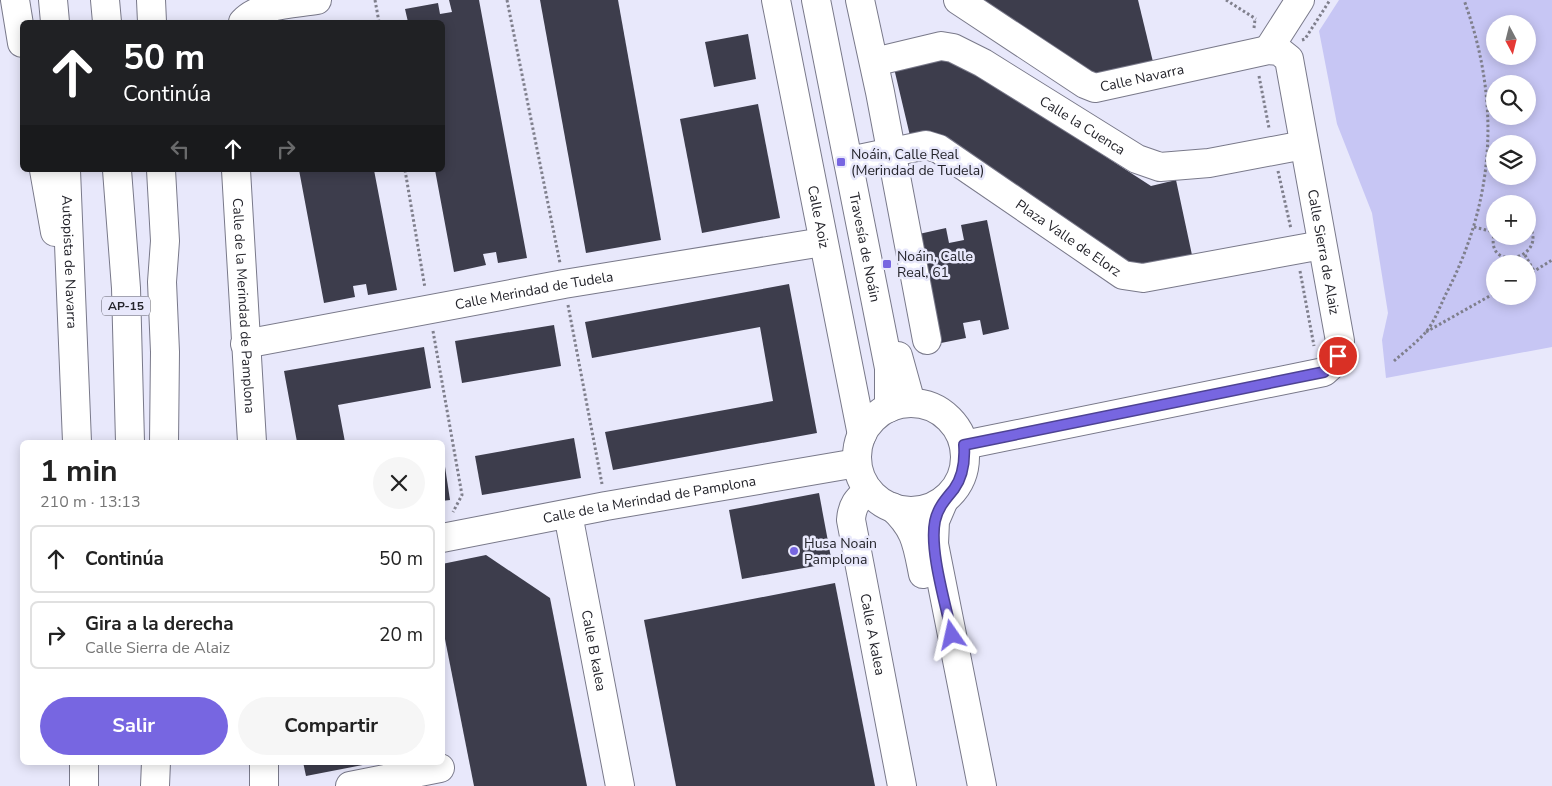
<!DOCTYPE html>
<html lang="es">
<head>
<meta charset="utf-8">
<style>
	body { margin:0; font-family:"Nunito Sans",sans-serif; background:#f6f6f6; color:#222; height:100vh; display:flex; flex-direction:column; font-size:19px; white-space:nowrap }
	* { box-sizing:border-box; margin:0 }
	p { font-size:16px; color:#767676 }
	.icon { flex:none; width:28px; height:28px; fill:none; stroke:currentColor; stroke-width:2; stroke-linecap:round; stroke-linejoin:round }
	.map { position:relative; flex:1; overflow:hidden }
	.sheet { position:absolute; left:20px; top:440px; width:425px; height:325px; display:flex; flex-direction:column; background:#fff; border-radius:8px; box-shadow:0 2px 12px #0003 }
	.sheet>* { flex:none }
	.banner { position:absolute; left:20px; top:20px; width:425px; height:152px; border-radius:8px; box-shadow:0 2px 12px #0003; background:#202124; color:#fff; overflow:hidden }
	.needle { width:32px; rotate:173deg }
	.fabs { position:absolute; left:1486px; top:15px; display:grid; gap:10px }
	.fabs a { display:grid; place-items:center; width:50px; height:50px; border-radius:50%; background:#fff; box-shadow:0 2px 12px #0003; font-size:25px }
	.pin { position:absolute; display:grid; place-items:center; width:42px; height:42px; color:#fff; margin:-21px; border:2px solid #fff; border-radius:50%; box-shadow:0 1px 5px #0007 }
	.me { position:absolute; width:55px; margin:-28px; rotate:349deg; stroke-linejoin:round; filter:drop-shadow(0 0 4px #0008) }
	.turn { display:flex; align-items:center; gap:18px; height:105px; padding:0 20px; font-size:22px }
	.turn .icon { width:65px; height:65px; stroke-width:2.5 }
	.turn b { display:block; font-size:35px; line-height:42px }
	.lanes { display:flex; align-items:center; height:48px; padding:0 20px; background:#0003; justify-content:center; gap:25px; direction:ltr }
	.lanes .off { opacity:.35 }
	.round { display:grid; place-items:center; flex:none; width:52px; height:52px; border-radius:26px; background:#f6f6f6 }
	.head { display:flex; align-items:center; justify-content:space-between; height:85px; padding:0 20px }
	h1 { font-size:30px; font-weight:700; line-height:38px }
	.cta { display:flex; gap:10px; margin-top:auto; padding:10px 20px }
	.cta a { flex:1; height:58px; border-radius:30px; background:#7766e1; color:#fff; font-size:20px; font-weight:700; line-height:58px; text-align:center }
	.cta a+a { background:#f6f6f6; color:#222 }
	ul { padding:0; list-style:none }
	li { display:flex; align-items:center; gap:15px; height:68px; margin:0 10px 8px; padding:0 10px; border:2px solid #e0e0e0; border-radius:8px }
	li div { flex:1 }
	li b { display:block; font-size:19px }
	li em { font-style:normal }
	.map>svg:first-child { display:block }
	.green { fill:#c7c6f4; fill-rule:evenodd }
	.building { fill:#3d3d4c }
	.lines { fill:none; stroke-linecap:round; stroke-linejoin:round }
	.minor-casing { stroke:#79798a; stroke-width:30 }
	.highway-casing { stroke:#79798a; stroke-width:30 }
	.path { stroke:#7f7f8c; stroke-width:3; stroke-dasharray:2.5 2.5; stroke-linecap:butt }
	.minor { stroke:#fff; stroke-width:28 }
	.highway { stroke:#fff; stroke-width:28 }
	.route-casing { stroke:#4d4292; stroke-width:12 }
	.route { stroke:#7766e1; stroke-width:9 }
	.poi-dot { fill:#7766e1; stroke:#e8e8fb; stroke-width:2 }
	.labels { text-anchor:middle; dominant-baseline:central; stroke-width:5; stroke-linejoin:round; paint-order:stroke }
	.shield { fill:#e8e8fb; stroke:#5f5f69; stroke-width:1 }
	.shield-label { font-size:12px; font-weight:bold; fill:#24242b }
	.street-label { font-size:14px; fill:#24242b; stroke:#e8e8fb }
	.poi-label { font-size:14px; fill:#24242b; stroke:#e8e8fb; text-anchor:start }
</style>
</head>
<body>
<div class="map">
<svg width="1552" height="786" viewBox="0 0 1552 786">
	<rect width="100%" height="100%" fill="#e8e8fb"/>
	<path class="green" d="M1339 0H1552V347L1386 378 1382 340 1388 313 1372 213 1337 124 1319 31ZM1495 24H1528V56H1495ZM1495 84H1528V116H1495ZM1495 144H1528V176H1495ZM1495 204H1528V236H1495ZM1495 264H1528V296H1495Z"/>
	<g class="building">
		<polygon points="449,0 479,0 527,258 498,263 496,252 483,254 486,265 454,272 435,170 442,170 442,22 408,22 405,9 438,3 440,14 452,12"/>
		<polygon points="540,0 618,0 661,240 586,253"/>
		<polygon points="970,0 1138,0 1154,66 1092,81"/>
		<polygon points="748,34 756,79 714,87 705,42"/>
		<polygon points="945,53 1151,186 1176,180 1192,255 1137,267 933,135 911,140 893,64"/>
		<polygon points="758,104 780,218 702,233 680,119"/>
		<polygon points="299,170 374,170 397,290 368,295 366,284 353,286 355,297 324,303"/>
		<polygon points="987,220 1009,329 983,335 980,320 963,323 966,338 941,343 919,234 946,228 949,243 964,240 961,225"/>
		<polygon points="789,284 817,433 613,470 605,432 773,401 760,327 592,358 585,322"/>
		<polygon points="554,325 561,366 462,383 455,341"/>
		<polygon points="424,347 431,388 338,405 345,442 297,442 284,371"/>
		<polygon points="574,438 581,478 482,495 475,456"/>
		<polygon points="444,460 450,500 442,501 442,461"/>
		<polygon points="819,493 832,563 742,579 729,510"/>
		<polygon points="486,555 550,598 587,786 474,786 442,624 442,564"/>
		<polygon points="835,583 875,786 676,786 644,620"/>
		<polygon points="303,762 373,762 373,763 306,776"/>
	</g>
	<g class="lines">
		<defs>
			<g id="minor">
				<path id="s1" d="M776 0 862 435"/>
				<path id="s2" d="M816 0 889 368V408"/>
				<polyline points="860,0 880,92 927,340"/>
				<path id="s3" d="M958 0 1085 84 1095 88 1268 50 1279 51 1289 59 1340 341 1335 362 1324 372 964 445"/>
				<path d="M243 22C260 4 293 4 317 0"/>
				<polyline points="1268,50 1300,0"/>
				<path id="s4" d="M874 62 941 46 953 48 983 63 1137 159 1160 167 1209 163 1304 145"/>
				<path id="s5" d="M859 159 926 145 939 149 1123 275 1143 278 1322 245"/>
				<path id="s6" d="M236 170 252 442"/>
				<path id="s7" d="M245 344 564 284 823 242"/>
				<polyline points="898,356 911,403"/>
				<path id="s8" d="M868 490C857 500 852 505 851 520L902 786"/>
				<path id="s9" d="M568 514 620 786"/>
				<path id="s10" d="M442 538 606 506 857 463"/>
				<polyline points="264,762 264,786"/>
				<polyline points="350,786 440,768"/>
			</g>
			<g id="highway">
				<polyline points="15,0 22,43"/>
				<polyline points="53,0 55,22"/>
				<polyline points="105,0 107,22"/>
				<polyline points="151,0 152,22"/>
				<polyline points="44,170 55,232"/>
				<path id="s11" d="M66 170 77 442"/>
				<polyline points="117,170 126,288 130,442"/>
				<polyline points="161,170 165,241 162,282 165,352 164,442"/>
				<circle cx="911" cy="457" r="54"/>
				<polyline points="944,500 935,521 934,544 982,786"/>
				<path d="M892 507C916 529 917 544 923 574"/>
				<polyline points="84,786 84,762"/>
				<polyline points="155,786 156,762"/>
			</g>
		</defs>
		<use href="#minor" class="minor-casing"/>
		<use href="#highway" class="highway-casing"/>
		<g class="path">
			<polyline points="375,0 379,22"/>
			<polyline points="507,0 560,263"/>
			<polyline points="1226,0 1256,19"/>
			<polyline points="1254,28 1255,19"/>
			<polyline points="1302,40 1305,39 1330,0"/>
			<polyline points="1259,76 1269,128"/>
			<polyline points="405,170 425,288"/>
			<polyline points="1278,171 1291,229"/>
			<polyline points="1474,227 1494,232"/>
			<path d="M1495 231C1481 275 1552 259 1528 224"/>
			<polyline points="1525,255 1534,271"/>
			<polyline points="1300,271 1314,346"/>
			<polyline points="1528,275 1552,260"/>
			<polyline points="568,305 602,484"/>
			<polyline points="433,331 462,495 453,512"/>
			<polyline points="1426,332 1495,293"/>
			<path d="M1394 361C1404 352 1416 343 1425 333 1435 322 1441 303 1448 290 1496 195 1500 99 1464 0"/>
		</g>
		<use href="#minor" class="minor"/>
		<use href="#highway" class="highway"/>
	</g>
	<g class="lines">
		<defs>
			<path id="route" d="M952 635C946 605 929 550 935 521 938 507 946 499 954 489 964 475 965 460 964 445L1324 372 1338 356"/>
		</defs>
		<use href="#route" class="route-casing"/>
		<use href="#route" class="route"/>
	</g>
	<g class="poi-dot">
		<rect x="836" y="157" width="10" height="10" rx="2.5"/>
		<rect x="882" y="259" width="10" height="10" rx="2.5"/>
		<circle cx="794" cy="551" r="5"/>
	</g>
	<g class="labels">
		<rect class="shield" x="102" y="296.5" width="48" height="19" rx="4"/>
		<g class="shield-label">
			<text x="126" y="306">AP-15</text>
		</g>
		<g class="street-label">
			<text stroke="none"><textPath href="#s3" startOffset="211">Calle Navarra</textPath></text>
			<text stroke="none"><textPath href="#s4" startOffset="232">Calle la Cuenca</textPath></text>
			<text stroke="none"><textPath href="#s1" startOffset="221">Calle Aoiz</textPath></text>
			<text stroke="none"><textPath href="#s5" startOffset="239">Plaza Valle de Elorz</textPath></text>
			<text stroke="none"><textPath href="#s2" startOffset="252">Travesía de Noáin</textPath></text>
			<text stroke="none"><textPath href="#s3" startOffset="560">Calle Sierra de Alaiz</textPath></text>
			<text stroke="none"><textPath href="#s11" startOffset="92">Autopista de Navarra</textPath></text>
			<text stroke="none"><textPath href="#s7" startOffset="294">Calle Merindad de Tudela</textPath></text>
			<text stroke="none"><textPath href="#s6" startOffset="136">Calle de la Merindad de Pamplona</textPath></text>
			<text stroke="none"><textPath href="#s10" startOffset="211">Calle de la Merindad de Pamplona</textPath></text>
			<text stroke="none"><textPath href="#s8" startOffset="152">Calle A kalea</textPath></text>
			<text stroke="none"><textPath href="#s9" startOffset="139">Calle B kalea</textPath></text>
		</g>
		<g class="poi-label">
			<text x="851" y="154">Noáin, Calle Real<tspan x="851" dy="16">(Merindad de Tudela)</tspan></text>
			<text x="897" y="256">Noáin, Calle<tspan x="897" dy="16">Real, 61</tspan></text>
			<text x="804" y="543">Husa Noain<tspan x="804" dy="16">Pamplona</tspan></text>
		</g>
	</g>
</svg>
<div class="fabs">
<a><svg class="needle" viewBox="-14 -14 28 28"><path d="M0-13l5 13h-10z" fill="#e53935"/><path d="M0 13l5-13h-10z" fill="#767676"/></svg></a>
<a><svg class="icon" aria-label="search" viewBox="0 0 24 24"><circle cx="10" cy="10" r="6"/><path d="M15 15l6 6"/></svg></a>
<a><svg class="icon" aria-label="layers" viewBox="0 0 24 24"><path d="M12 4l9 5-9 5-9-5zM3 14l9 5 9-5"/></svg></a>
<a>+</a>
<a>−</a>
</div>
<div class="pin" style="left:1338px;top:356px;background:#d93025"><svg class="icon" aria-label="arrive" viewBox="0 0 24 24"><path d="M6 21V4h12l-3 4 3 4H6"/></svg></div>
<svg class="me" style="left:952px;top:635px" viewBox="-20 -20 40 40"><path d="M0-17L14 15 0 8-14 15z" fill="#7766e1" stroke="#fff" stroke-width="4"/></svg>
<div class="banner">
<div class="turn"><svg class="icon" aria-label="ahead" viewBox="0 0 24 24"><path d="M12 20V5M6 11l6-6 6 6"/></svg><div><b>50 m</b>Continúa</div></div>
<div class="lanes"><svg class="icon off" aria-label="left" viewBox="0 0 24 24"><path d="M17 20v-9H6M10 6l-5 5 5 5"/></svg><svg class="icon" aria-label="ahead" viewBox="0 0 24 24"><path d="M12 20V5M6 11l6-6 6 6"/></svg><svg class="icon off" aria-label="right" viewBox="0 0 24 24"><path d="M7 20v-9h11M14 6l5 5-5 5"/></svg></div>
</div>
<section class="sheet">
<div class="head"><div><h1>1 min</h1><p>210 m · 13:13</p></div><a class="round"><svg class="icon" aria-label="close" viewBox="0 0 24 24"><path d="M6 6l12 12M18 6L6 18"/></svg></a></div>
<ul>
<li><svg class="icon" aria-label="ahead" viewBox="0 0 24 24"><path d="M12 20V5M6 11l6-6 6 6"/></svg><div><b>Continúa</b></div><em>50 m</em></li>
<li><svg class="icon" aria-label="right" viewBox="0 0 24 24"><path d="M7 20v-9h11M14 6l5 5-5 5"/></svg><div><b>Gira a la derecha</b><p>Calle Sierra de Alaiz</p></div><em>20 m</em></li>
</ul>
<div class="cta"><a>Salir</a><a>Compartir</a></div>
</section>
</div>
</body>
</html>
